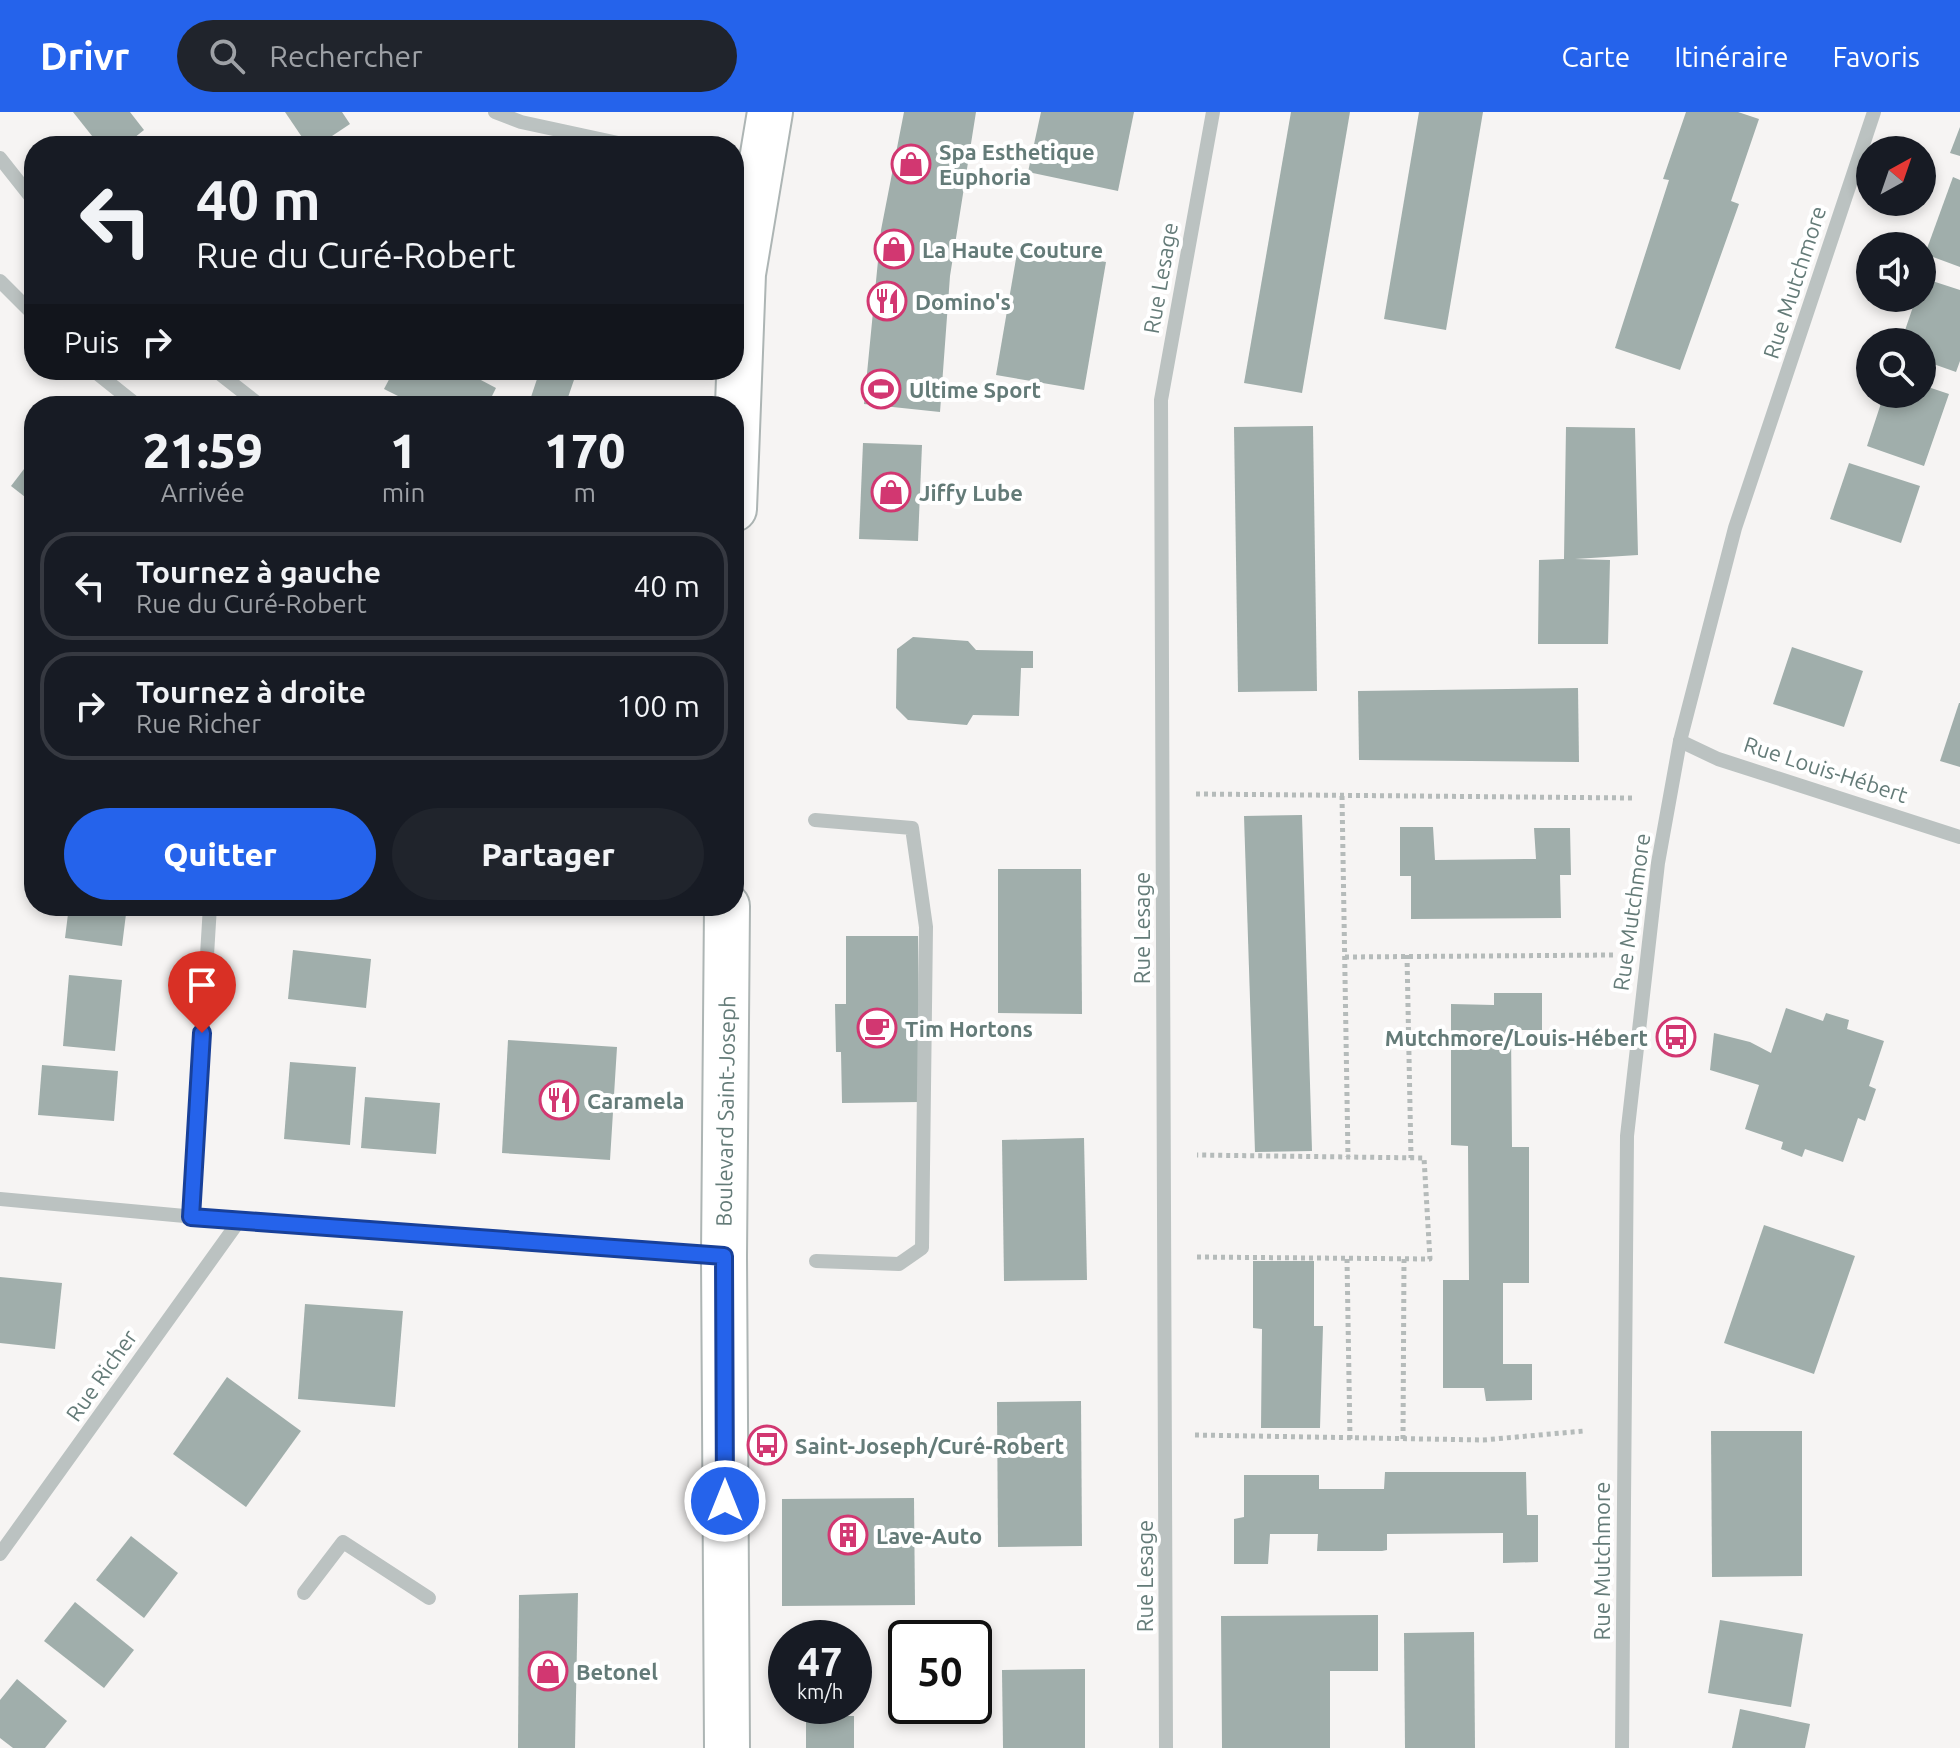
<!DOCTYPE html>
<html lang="fr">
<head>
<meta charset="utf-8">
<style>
	body { margin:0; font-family:Ubuntu,sans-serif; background:#20242c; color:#f1f3f6; height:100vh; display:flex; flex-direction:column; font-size:30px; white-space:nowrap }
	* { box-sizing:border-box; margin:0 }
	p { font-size:26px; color:#9ea1a6 }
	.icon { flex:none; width:44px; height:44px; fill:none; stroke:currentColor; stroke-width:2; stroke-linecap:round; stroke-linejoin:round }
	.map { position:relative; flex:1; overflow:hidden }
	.drawer { position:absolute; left:24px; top:284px; width:720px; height:520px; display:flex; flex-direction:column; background:#171b24; border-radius:32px; box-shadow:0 4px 12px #0003 }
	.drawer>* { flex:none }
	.banner { position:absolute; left:24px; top:24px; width:720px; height:244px; border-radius:32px; box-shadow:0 4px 12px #0003; background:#171b24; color:#f1f3f6; overflow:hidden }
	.needle { width:52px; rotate:40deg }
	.buttons { position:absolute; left:1856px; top:24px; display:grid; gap:16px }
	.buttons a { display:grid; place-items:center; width:80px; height:80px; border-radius:50%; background:#171b24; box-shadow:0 4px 12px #0003; font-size:40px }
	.speed { position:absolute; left:768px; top:1508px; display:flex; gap:16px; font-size:40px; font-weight:700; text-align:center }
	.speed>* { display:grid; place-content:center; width:104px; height:104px; border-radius:50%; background:#171b24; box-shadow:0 4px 12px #0003; line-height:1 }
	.speed small { font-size:20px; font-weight:400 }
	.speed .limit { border:4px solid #111; border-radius:12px; background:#fff; color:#111 }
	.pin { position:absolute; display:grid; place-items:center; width:68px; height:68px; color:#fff; margin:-82px -34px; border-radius:50% 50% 50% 0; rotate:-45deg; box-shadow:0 0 8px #0007 }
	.pin .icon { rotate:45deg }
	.me { position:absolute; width:88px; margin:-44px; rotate:0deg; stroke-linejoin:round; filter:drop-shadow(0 0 6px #0008) }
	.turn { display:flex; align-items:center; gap:28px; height:168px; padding:0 40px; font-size:36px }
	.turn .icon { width:104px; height:104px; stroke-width:2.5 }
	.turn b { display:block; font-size:56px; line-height:68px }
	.then { display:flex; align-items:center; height:76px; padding:0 40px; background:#0003; gap:16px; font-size:30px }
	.eta { display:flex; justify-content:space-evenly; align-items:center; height:136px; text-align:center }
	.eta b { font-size:48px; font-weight:800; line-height:56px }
	.action { display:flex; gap:16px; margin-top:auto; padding:16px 40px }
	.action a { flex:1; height:92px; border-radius:48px; background:#2563eb; color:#fff; font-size:32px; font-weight:800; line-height:92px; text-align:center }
	.action a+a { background:#20242c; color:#f1f3f6 }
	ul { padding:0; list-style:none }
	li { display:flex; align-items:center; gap:24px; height:108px; margin:0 16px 12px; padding:0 24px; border:4px solid #363941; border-radius:32px }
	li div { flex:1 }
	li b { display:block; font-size:30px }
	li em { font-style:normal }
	header { display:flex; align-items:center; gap:48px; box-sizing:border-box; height:112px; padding:0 40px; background:#2563eb; color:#fff }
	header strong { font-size:38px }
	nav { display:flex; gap:44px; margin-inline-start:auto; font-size:28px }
	.search { width:560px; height:72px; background:#20242c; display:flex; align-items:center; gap:20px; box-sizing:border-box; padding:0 28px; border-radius:44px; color:#9ea1a6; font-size:30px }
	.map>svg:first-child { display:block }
	.building { fill:#a0aeab }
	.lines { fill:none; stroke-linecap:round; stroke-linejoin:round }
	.major-casing { stroke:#adb5b4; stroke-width:48 }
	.path { stroke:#b5bbba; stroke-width:5; stroke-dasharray:4 4; stroke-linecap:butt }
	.minor { stroke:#bbc2c1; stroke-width:14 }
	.major { stroke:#fff; stroke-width:44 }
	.route-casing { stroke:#184099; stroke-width:20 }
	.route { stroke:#2563eb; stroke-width:14 }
	.labels { text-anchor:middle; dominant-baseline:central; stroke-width:8; stroke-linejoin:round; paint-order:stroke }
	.poi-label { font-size:22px; font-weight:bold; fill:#647b78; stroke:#fff; text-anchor:start }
	.street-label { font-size:22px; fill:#647b78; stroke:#fff }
</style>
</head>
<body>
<header>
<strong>Drivr</strong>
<div class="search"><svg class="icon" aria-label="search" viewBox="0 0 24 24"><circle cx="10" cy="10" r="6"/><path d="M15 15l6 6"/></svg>Rechercher</div>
<nav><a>Carte</a><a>Itinéraire</a><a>Favoris</a></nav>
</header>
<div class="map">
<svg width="1960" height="1636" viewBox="0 0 1960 1636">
	<rect width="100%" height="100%" fill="#f6f4f3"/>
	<g class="building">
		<polygon points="73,0 130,0 144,18 124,34 100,34"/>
		<polygon points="285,0 342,0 350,12 317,34 308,34"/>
		<polygon points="904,0 976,0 950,164 940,300 864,292 881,118"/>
		<polygon points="1041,0 1134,0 1118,79 1028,60"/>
		<polygon points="1291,0 1350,0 1302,281 1244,271"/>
		<polygon points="1419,0 1483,0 1446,218 1384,207"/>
		<polygon points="1686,0 1738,0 1759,7 1731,89 1739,92 1680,258 1615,236 1669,68 1663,67"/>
		<polygon points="1960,15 1960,44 1950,41"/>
		<polygon points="1953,65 1960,68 1960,155 1925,142"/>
		<polygon points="1018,135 1106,150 1084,278 996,263"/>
		<polygon points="1923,166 1960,178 1960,249 1956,260 1922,248 1922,230 1901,230 1916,186 1922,186"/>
		<polygon points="394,258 462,258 496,276 487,294 418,294 384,277"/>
		<polygon points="540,258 575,265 565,294 528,294"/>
		<polygon points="1922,273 1949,282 1924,354 1867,334 1884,282 1922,282"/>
		<polygon points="1313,314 1317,579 1238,580 1234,315"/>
		<polygon points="1566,315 1635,316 1638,443 1575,447 1610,448 1608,532 1538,532 1539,448 1564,447"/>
		<polygon points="863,331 922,333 918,429 859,427"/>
		<polygon points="34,344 34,392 11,374"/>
		<polygon points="1849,351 1920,374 1901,431 1830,407"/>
		<polygon points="913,525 968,529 976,538 1033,539 1033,556 1021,556 1019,604 973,603 967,613 908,608 896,596 897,537"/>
		<polygon points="1792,535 1863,559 1844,615 1773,592"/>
		<polygon points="1578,576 1579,650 1359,648 1358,579"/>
		<polygon points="1959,591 1960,591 1960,655 1940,649"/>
		<polygon points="1302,703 1312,1039 1255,1040 1244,704"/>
		<polygon points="1400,715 1433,715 1435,748 1536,747 1534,716 1570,716 1571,763 1560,763 1561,806 1411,807 1411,764 1400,764"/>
		<polygon points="998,757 1081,757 1082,902 998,901"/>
		<polygon points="69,794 127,794 122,834 65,826"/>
		<polygon points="297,794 349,794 348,803 297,800"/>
		<polygon points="846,824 918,824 920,990 842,991 841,940 836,940 835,892 846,892"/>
		<polygon points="293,838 371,847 366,896 288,887"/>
		<polygon points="69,863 122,868 115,939 63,934"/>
		<polygon points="1494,881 1542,881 1542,918 1511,918 1512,1035 1529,1035 1529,1171 1503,1171 1503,1252 1532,1252 1532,1288 1486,1289 1484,1276 1443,1276 1443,1168 1469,1168 1468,1034 1451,1033 1451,892 1494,893"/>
		<polygon points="1786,896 1823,909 1826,901 1849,908 1847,917 1884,929 1869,974 1876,977 1865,1009 1858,1006 1843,1050 1805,1037 1802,1045 1781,1037 1783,1030 1745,1017 1759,973 1710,958 1714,921 1750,930 1771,941"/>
		<polygon points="508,928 617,935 610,1048 502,1041"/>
		<polygon points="290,950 356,955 350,1033 284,1027"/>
		<polygon points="42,953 118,959 114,1009 38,1003"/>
		<polygon points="365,985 440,991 436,1042 361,1036"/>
		<polygon points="1084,1026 1087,1168 1004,1169 1002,1028"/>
		<polygon points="1764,1113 1855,1144 1814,1262 1724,1231"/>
		<polygon points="1253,1149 1314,1149 1314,1214 1323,1214 1320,1316 1261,1316 1262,1217 1253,1216"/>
		<polygon points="0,1165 62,1171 55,1237 0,1231"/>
		<polygon points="305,1192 403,1199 395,1295 298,1287"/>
		<polygon points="227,1265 301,1319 246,1395 173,1342"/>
		<polygon points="1081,1289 1082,1434 998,1435 997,1290"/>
		<polygon points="1711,1319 1802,1319 1802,1464 1712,1465"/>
		<polygon points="1385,1360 1526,1360 1527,1403 1538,1403 1538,1450 1503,1451 1503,1421 1387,1422 1387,1438 1382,1439 1317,1439 1318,1422 1270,1422 1268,1452 1234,1452 1234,1407 1244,1405 1244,1363 1319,1363 1319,1377 1384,1377"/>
		<polygon points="914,1386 915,1493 782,1494 782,1387"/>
		<polygon points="131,1424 178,1461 144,1506 96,1468"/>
		<polygon points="578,1481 575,1636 518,1636 519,1483"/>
		<polygon points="75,1490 134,1538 104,1576 44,1529"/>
		<polygon points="1378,1503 1378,1559 1330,1559 1330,1636 1222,1636 1221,1504"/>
		<polygon points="1720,1508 1803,1522 1791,1595 1708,1581"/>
		<polygon points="1474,1520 1475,1636 1405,1636 1404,1521"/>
		<polygon points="1085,1557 1085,1636 1003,1636 1002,1558"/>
		<polygon points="17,1567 67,1609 45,1636 13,1636 0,1626 0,1588"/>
		<polygon points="1740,1597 1810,1612 1805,1636 1732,1636"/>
		<rect x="806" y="1604" width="48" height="32"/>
	</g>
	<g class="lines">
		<defs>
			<g id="major">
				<polyline points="734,397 743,162 770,0"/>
				<polyline points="727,794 724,1144 727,1636"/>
			</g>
		</defs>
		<use href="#major" class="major-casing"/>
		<g class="path">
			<polyline points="1196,682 1632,686"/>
			<polyline points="1342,684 1348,1045"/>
			<polyline points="1407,843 1411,1046"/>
			<polyline points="1345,845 1613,843"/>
			<polyline points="1197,1145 1430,1147 1424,1046 1197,1043"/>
			<polyline points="1347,1147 1350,1327"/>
			<polyline points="1195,1323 1483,1328 1584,1319"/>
			<polyline points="1403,1327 1404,1147"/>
		</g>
		<g class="minor">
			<polyline points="495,0 521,10 632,34"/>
			<polyline points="0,46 34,89"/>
			<polyline points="0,169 34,203"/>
			<polyline points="93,258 138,294"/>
			<polyline points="215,258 261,294"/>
			<polyline points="1680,629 1718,647 1960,725"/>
			<polyline points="815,708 912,716 926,815 922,1136 899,1152 816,1149"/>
			<polyline points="0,1087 239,1109 721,1144"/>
			<polyline points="191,1105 210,794"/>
			<polyline points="0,1442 239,1109"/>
			<polyline points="304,1481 343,1430 429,1486"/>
			<polyline points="1166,1636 1161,288 1213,0"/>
			<polyline points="1622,1636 1627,1024 1658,751 1680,629 1735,416 1874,0"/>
		</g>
		<use href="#major" class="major"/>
	</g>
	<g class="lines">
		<defs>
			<polyline id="route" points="202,921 191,1105 724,1144 725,1389"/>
		</defs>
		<use href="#route" class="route-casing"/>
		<use href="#route" class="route"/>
	</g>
	<defs>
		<symbol id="shop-ring" viewBox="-11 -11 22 22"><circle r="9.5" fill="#fff" stroke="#d23771" stroke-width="1.5"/><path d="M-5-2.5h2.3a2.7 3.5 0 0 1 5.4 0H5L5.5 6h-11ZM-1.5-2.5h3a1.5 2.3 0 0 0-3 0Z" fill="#d23771"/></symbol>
		<symbol id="restaurant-ring" viewBox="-11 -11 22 22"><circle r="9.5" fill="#fff" stroke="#d23771" stroke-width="1.5"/><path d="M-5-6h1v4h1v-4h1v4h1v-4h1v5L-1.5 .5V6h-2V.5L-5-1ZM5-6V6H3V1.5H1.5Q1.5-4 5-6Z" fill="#d23771"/></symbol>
		<symbol id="stadium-ring" viewBox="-11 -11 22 22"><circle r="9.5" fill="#fff" stroke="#d23771" stroke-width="1.5"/><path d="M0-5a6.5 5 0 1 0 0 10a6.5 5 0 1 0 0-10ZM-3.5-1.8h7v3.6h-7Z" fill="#d23771"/></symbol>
		<symbol id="cafe-ring" viewBox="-11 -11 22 22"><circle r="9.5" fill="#fff" stroke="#d23771" stroke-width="1.5"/><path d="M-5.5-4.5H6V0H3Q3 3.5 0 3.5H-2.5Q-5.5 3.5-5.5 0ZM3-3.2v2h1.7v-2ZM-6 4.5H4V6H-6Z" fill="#d23771"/></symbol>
		<symbol id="bus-ring" viewBox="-11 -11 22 22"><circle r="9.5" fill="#fff" stroke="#d23771" stroke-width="1.5"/><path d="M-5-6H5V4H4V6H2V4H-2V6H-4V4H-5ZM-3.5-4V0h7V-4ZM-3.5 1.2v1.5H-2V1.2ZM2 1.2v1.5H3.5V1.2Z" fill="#d23771"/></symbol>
		<symbol id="building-ring" viewBox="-11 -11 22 22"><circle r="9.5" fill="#fff" stroke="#d23771" stroke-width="1.5"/><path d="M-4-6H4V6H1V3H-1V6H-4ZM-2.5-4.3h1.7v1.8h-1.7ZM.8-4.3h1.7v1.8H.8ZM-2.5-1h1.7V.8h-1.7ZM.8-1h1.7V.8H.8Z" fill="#d23771"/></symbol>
	</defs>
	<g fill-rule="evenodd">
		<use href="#shop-ring" x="889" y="30" width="44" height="44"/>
		<use href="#shop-ring" x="872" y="115" width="44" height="44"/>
		<use href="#restaurant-ring" x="865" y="167" width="44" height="44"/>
		<use href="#stadium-ring" x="859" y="255" width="44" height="44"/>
		<use href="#shop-ring" x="869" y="358" width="44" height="44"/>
		<use href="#cafe-ring" x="855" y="894" width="44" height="44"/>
		<use href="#bus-ring" x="1654" y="903" width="44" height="44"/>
		<use href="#restaurant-ring" x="537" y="966" width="44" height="44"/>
		<use href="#bus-ring" x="745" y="1311" width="44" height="44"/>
		<use href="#building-ring" x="826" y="1401" width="44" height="44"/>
		<use href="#shop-ring" x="526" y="1537" width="44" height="44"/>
	</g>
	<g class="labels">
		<g class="poi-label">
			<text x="939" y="39">Spa Esthetique<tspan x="939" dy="25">Euphoria</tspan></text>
			<text x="922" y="137">La Haute Couture</text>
			<text x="915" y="189">Domino's</text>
			<text x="909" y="277">Ultime Sport</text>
			<text x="919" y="380">Jiffy Lube</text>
			<text x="905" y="916">Tim Hortons</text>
			<text x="1648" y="925" text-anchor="end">Mutchmore/Louis-Hébert</text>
			<text x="587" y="988">Caramela</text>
			<text x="795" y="1333">Saint-Joseph/Curé-Robert</text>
			<text x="876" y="1423">Lave-Auto</text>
			<text x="576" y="1559">Betonel</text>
		</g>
		<g class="street-label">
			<text transform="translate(1160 166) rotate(-80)">Rue Lesage</text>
			<text transform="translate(1794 170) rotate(-72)">Rue Mutchmore</text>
			<text transform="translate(1826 657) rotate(18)">Rue Louis-Hébert</text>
			<text transform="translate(1631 800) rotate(-82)">Rue Mutchmore</text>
			<text transform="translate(1141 816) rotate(-90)">Rue Lesage</text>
			<text transform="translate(725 999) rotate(-89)">Boulevard Saint-Joseph</text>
			<text transform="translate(101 1263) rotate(-55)">Rue Richer</text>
			<text transform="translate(1601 1449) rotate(-90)">Rue Mutchmore</text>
			<text transform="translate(1144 1464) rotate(-90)">Rue Lesage</text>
		</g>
	</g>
</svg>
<div class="buttons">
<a><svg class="needle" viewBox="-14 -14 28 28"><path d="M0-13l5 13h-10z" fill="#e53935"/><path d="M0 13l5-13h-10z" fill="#9ea1a6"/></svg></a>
<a><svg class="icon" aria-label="sound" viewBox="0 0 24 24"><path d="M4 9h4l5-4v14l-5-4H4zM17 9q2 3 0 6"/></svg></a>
<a><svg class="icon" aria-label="search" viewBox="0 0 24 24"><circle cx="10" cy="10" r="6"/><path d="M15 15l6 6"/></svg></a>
</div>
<div class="speed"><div>47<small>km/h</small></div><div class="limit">50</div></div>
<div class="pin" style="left:202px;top:921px;background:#d93025"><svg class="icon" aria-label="arrive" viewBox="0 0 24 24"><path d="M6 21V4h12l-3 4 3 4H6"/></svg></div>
<svg class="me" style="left:725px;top:1389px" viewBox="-20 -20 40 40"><circle r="17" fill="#2563eb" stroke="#fff" stroke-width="3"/><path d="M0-11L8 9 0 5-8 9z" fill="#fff"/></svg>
<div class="banner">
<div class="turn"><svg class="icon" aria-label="left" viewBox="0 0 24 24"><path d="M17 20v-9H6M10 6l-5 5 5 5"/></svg><div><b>40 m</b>Rue du Curé-Robert</div></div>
<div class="then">Puis<svg class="icon" aria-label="right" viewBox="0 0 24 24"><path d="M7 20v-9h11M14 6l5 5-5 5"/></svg></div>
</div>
<section class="drawer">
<div class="eta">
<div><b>21:59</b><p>Arrivée</p></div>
<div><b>1</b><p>min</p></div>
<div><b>170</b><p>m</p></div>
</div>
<ul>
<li><svg class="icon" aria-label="left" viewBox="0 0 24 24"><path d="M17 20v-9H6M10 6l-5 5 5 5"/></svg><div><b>Tournez à gauche</b><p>Rue du Curé-Robert</p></div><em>40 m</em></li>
<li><svg class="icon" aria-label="right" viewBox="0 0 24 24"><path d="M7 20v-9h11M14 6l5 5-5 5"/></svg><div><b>Tournez à droite</b><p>Rue Richer</p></div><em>100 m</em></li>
</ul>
<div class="action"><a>Quitter</a><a>Partager</a></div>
</section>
</div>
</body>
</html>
